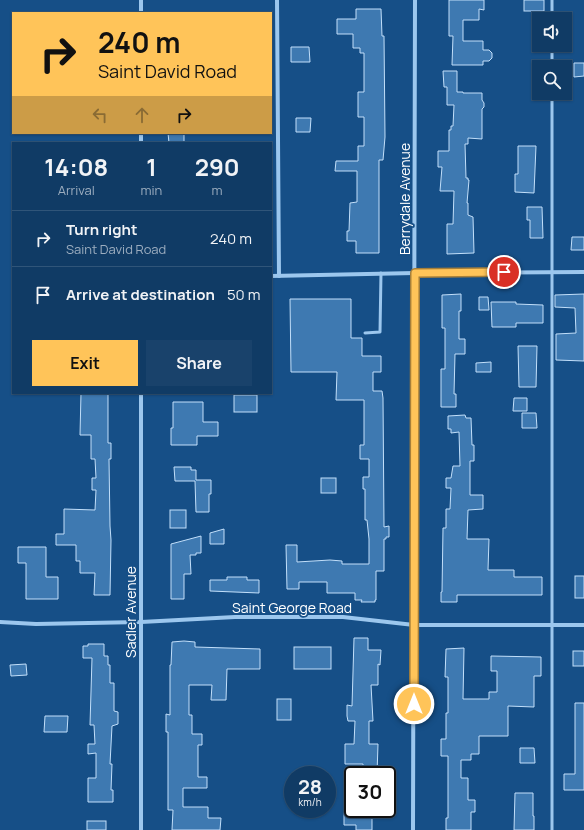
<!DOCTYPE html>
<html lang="en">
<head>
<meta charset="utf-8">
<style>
	body { margin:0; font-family:Manrope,sans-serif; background:#19426b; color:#f1f3f6; height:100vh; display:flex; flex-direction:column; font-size:15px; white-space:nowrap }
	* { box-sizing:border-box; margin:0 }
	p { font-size:13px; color:#9cadbf }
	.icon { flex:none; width:22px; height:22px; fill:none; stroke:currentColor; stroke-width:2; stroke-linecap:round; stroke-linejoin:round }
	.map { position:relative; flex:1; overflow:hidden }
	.sheet { position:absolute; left:12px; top:142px; width:260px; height:252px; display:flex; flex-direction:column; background:#103b65; border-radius:0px; box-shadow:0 1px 3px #0004,0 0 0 1px #305579 }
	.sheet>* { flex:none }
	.hud { position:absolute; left:12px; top:12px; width:260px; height:122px; border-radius:0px; box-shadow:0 1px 3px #0004,0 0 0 1px #305579; background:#ffc459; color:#111; overflow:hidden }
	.controls { position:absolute; left:532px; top:12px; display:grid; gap:8px }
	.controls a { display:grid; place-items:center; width:40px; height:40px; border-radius:0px; background:#103b65; box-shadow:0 1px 3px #0004,0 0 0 1px #305579; font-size:20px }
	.speed { position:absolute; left:284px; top:766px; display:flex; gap:8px; font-size:20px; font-weight:700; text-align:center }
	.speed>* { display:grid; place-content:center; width:52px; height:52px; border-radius:50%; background:#103b65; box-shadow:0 1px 3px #0004,0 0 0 1px #305579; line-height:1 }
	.speed small { font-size:10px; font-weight:400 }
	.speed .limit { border:2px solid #111; border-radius:6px; background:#fff; color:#111 }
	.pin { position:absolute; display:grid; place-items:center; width:34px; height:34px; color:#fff; margin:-17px; border:2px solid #fff; border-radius:50%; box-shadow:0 1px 4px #0007 }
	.me { position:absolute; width:44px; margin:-22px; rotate:0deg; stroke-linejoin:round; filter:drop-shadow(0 0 3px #0008) }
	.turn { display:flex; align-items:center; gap:14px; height:84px; padding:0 20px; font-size:18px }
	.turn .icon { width:52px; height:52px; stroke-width:2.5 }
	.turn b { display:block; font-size:28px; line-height:34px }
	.lanes { display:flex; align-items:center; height:38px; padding:0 20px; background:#0003; justify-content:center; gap:20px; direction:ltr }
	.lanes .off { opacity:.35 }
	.eta { display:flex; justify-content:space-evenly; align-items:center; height:68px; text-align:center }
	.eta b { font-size:24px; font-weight:700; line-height:28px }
	.action { display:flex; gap:8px; margin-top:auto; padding:8px 20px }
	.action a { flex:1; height:46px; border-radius:0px; background:#ffc459; color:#111; font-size:16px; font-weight:700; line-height:46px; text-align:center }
	.action a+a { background:#19426b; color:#f1f3f6 }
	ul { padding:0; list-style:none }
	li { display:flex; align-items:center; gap:12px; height:56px; padding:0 20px; border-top:1px solid #305579 }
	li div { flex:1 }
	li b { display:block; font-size:15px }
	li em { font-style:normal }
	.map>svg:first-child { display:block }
	.building { fill:#3e79b1; stroke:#c2dffa }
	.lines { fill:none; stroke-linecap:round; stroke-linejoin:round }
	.lane { stroke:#9cc7ee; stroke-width:3 }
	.street { stroke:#9cc7ee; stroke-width:4 }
	.route-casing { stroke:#a67f3a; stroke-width:10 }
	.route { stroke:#ffc459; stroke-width:7 }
	.labels { text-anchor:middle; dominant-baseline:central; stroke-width:3.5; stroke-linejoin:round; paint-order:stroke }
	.street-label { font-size:14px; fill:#fff; stroke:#164f87 }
</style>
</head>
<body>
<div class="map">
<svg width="584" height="830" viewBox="0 0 584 830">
	<rect width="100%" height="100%" fill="#164f87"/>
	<g class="building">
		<polygon points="449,0 484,0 484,10 479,9 479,20 463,20 463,41 483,41 483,50 489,50 492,53 492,58 489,61 483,61 483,65 452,65 453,36 449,36"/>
		<rect x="524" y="0" width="20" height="11"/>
		<polygon points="356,9 381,9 382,36 384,36 385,137 383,160 379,160 379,253 356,253 356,241 347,241 347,231 349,231 350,203 357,202 357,171 335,171 336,161 358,161 358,146 364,146 364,117 358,117 358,92 364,92 364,53 360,53 360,48 353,48 353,34 337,34 337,19 356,19"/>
		<polygon points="291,47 309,47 310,62 291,62"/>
		<polygon points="574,63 584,63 584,76 574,77"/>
		<polygon points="443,71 457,71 457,92 463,92 463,93 482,93 482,100 484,103 484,107 482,109 482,139 468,138 468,144 465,144 466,178 468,178 468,180 469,180 467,203 468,203 468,215 473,217 474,253 447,254 447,224 453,224 454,191 440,191 442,167 438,167 438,151 449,151 449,130 451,130 451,126 453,126 454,105 447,105 447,87 444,87"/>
		<polygon points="296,118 311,118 310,132 296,132"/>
		<polygon points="168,133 184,133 184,143 169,143"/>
		<polygon points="518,146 536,146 534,193 515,192 515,174 518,174"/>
		<polygon points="527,207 542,207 543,238 530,238 530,220 527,220"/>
		<polygon points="572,237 584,237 584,250 571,250"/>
		<polygon points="461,294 461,311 459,311 459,339 465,339 465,354 455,354 454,394 456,394 456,407 441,407 441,369 445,369 445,328 442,328 442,295"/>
		<polygon points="584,294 584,361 556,360 556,334 576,333 575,308 555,307 555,295"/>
		<polygon points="479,297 488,297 489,310 479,310"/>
		<polygon points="290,299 351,299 351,338 362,338 362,356 381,356 381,372 373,372 373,391 382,391 383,398 384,527 389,526 389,537 386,537 386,539 384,539 384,571 376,571 376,600 375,600 375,602 361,602 362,600 355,600 355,593 327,593 327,582 299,582 299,589 287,589 286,545 297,545 297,562 330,560 342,561 342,564 369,564 369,539 367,520 365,520 365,489 363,489 363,477 369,477 369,459 360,459 360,445 364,445 364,400 336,400 337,372 291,372"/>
		<polygon points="491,302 516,302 516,304 543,305 543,323 516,323 516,327 492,327"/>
		<polygon points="518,346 537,346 536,387 519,387"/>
		<polygon points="491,362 491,372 476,372 476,363"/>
		<polygon points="81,393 108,393 108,443 111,443 111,459 109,459 110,526 111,540 110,595 94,595 95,573 80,573 80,561 76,561 76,545 56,545 56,534 64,534 64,509 95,510 96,490 92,490 92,478 96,478 95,459 91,459 91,435 80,435"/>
		<rect x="234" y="395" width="23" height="17"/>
		<polygon points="514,398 527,398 527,411 513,411"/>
		<polygon points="173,402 203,402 203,422 218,422 218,436 197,436 197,445 171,445 171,428 173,428"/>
		<polygon points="522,413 536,413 537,428 522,428"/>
		<polygon points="465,415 466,418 471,418 472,445 474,445 474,461 470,461 470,495 483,495 483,509 468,510 467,539 489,539 488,570 514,570 514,577 542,577 542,595 457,595 457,602 441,602 441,592 442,592 443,528 446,528 446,509 450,509 451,488 446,488 446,478 451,478 453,466 460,466 459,432 451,433 451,429 448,429 448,416"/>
		<polygon points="174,467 191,467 191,470 196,470 196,480 211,480 211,494 209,494 209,512 196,512 195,481 175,481"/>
		<rect x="321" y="478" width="15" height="15"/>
		<rect x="170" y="510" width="16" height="18"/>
		<polygon points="224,529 224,544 210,544 210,533"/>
		<polygon points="201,536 201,553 196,553 196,555 190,555 191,574 184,574 184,599 171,599 171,544"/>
		<polygon points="18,547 46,547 46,577 58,577 58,599 26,599 26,563 18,563"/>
		<rect x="575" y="576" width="9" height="22"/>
		<polygon points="227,577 247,577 247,580 259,580 259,593 210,591 210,580 227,580"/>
		<polygon points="354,638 368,638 368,650 381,650 380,665 378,664 378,685 371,685 373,721 369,721 369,744 378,744 377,775 363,775 363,764 345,764 345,744 354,744 355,721 348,721 347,716 347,705 352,706"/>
		<polygon points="184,641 195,642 195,647 260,649 260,669 227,669 226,700 211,700 212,685 189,685 189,715 192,715 192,734 202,734 202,745 198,745 198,777 207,777 207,788 183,788 183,807 208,807 208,818 221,818 220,830 172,830 173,810 168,810 168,732 166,732 166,714 170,715 170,665 171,665 172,642"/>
		<polygon points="88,644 104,644 104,656 108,656 108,665 110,665 110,683 114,683 114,711 118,712 118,724 112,726 110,764 112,764 111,790 113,790 113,802 88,802 88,778 96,778 96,753 88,754 88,744 95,744 94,725 90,725 92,658 83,658 83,646 88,646"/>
		<rect x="294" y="647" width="37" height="22"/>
		<polygon points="464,648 463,699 489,699 489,692 497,692 497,671 491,671 491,656 541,657 541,676 534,676 534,707 508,706 508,736 479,736 479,754 471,754 471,760 461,760 461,778 468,778 468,800 475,800 475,812 471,812 471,830 446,830 446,818 448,818 448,756 441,756 441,739 446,739 446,713 448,713 448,677 445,677 446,649"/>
		<rect x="573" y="651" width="11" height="15"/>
		<polygon points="26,664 27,675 11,676 10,665"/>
		<rect x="277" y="699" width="14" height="21"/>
		<polygon points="575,703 584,703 584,790 564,790 564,774 575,774"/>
		<polygon points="45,716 68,716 67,732 44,732"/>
		<polygon points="520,748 534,748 535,763 520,763"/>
		<polygon points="344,792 353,792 353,809 372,809 372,830 356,830 356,825 344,825"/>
		<polygon points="515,793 533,793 533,816 534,816 534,830 514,830"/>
		<rect x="87" y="821" width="19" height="9"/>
	</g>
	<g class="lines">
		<g class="lane">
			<polyline points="552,19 552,0"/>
			<polyline points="552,67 552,45"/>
			<polyline points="365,333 380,332 381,273"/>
			<polyline points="552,830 552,93"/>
		</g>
		<g class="street">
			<polyline points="277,0 279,276"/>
			<polyline points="141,13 141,0"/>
			<polyline points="141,143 141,133"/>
			<polyline points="271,276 415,273 584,272"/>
			<polyline points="141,393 141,830"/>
			<polyline points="0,622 36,624 141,622 235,617 343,617 414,625 584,625"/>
			<polyline points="413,830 415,0"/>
		</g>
	</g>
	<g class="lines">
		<defs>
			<polyline id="route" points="414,704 415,273 504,272"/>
		</defs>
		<use href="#route" class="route-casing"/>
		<use href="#route" class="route"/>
	</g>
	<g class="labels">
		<g class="street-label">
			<text transform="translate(404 199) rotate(-90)">Berrydale Avenue</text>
			<text x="292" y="607">Saint George Road</text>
			<text transform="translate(130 612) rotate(-90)">Sadler Avenue</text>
		</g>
	</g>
</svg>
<div class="controls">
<a><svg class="icon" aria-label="sound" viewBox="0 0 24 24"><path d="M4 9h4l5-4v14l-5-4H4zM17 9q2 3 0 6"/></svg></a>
<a><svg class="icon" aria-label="search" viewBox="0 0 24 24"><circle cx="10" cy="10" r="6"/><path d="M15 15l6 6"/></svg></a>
</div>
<div class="speed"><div>28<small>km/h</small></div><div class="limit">30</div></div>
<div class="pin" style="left:504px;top:272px;background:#d93025"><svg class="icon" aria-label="arrive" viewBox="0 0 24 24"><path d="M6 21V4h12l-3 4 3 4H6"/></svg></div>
<svg class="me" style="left:414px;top:704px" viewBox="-20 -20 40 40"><circle r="17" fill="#ffc459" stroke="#fff" stroke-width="3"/><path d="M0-11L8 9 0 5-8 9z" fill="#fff"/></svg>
<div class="hud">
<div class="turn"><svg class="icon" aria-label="right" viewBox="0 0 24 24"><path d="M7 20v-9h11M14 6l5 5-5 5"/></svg><div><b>240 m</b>Saint David Road</div></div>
<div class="lanes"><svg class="icon off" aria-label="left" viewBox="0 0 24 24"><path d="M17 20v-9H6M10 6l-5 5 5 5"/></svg><svg class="icon off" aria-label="ahead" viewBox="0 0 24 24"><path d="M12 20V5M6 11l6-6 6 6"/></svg><svg class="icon" aria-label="right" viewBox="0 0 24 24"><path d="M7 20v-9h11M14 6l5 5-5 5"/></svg></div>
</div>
<section class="sheet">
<div class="eta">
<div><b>14:08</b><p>Arrival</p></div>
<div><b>1</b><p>min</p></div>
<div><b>290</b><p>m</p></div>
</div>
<ul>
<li><svg class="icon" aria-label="right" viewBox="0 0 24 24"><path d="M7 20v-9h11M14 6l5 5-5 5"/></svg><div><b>Turn right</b><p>Saint David Road</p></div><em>240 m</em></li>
<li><svg class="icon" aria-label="arrive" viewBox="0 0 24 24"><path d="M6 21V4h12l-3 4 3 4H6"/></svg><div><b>Arrive at destination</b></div><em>50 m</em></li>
</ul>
<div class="action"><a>Exit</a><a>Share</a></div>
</section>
</div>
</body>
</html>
